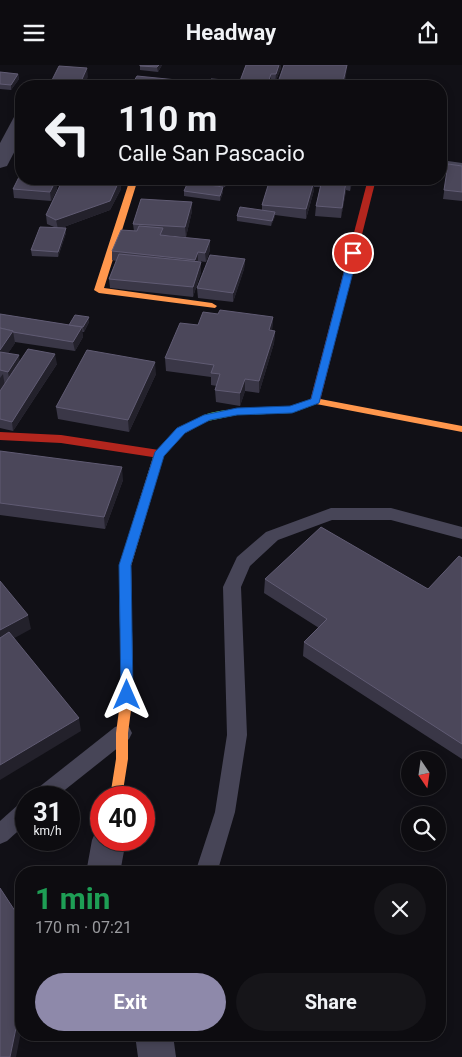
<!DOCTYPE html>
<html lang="en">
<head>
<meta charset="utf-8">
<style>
	body { margin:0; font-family:Roboto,sans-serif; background:#161519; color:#f1f3f6; height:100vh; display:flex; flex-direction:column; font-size:19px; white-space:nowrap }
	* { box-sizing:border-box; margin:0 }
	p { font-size:16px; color:#9a9b9f }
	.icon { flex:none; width:28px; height:28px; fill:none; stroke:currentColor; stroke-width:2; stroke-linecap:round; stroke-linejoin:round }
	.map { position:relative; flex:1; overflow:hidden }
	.panel { position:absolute; left:15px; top:801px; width:431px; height:175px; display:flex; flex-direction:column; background:#0d0c10; border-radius:20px; box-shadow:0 2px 8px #0003,0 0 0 1px #2d2c30 }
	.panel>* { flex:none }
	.banner { position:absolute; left:15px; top:15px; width:432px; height:105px; border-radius:20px; box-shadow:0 2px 8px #0003,0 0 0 1px #2d2c30; background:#0d0c10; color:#f1f3f6; overflow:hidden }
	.needle { width:32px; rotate:167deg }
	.tools { position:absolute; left:401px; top:686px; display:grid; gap:10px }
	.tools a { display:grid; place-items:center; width:45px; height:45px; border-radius:50%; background:#0d0c10; box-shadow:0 2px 8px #0003,0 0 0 1px #2d2c30; font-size:25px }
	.speed { position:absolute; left:15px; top:721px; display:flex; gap:10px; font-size:25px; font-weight:700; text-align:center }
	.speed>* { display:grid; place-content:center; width:65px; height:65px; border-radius:50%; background:#0d0c10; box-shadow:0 2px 8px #0003,0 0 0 1px #2d2c30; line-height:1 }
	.speed small { font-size:12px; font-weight:400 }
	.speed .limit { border:8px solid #d22; background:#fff; color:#111 }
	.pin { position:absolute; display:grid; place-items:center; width:42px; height:42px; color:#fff; margin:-21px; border:2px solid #fff; border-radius:50%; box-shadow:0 1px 5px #0007 }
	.me { position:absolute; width:55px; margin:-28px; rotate:0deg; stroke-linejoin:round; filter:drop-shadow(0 0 4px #0008) }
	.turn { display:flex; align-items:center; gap:18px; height:105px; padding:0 20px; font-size:22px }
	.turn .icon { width:65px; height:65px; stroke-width:2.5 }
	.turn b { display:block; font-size:35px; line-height:42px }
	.round { display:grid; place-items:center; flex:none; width:52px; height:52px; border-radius:26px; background:#161519 }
	.head { display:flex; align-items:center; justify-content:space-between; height:85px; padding:0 20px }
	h1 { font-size:30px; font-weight:700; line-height:38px; color:#1e9e55 }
	.button { display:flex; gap:10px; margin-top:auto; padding:10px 20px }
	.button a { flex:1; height:58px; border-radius:30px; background:#8e89aa; color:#fff; font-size:20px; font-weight:700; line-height:58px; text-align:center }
	.button a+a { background:#161519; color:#f1f3f6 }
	header { display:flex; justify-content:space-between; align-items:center; height:65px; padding:0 20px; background:#0d0c10; font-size:22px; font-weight:700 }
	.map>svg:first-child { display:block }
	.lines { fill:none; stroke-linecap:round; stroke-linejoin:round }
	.lane { fill:#474557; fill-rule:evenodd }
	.street { fill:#474557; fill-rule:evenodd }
	.fast { fill:#63d668; fill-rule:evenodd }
	.slow { fill:#ff974d; fill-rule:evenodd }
	.jam { fill:#b3261e; fill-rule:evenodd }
	.wall { fill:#3a3747 }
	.shaded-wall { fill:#23212b }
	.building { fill:#4b475a; stroke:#605b73 }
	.route { fill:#1a73e8; stroke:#114b97 }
</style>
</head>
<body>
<header><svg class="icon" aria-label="menu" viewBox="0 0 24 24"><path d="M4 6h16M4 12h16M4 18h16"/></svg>Headway<svg class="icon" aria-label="share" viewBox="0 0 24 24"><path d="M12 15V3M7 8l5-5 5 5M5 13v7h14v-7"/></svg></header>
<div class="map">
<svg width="462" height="992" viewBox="0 0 462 992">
	<rect width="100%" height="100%" fill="#111016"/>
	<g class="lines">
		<g class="lane">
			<polygon points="331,443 391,443 462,462 462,474 391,455 332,455 278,475 250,501 241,522 247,670 235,747 217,808 195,808 215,747 227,670 223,522 237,492 266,467"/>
			<polygon points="122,660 129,662 132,668 129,674 56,732 31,732 34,726 115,662"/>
			<polygon points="26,737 26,759 7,776 0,779 0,756 19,739"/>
		</g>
		<g class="street">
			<polygon points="21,50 21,74 7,101 0,103 0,78 14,52"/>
			<polygon points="441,95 462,98 462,110 441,107"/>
			<polygon points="101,763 101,775 126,775 120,808 86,808 92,775 97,764"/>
			<polygon points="135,970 173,970 176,992 138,992"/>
		</g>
		<path class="fast" d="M315 333 320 336 319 338 292 348 237 350 203 357 198 354C210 341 271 344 289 342 298 341 306 335 315 333Z"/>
		<g class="slow">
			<polygon points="130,114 138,114 104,223 212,238 217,241 215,243 99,228 94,225"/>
			<polygon points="315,333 462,361 462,367 311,338 310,336"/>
			<polygon points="203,351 207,352 208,354 207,356 185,368 164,390 131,501 133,630 128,668 128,694 122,732 110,732 116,694 116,668 121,630 119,501 154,389 177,364"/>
		</g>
		<g class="jam">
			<polygon points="368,114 376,114 320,336 315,339 310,336"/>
			<polygon points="0,367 61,370 159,385 164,389 159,393 61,378 0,375"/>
		</g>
	</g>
	<g class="wall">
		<polygon points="162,0 158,7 140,5 140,1"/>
		<polygon points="246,0 281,0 281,3 275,18 271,18 270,20 208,21 240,16"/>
		<polygon points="0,7 18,9 19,14 11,25 0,24"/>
		<polygon points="448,99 462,101 462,136 443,134"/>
		<polygon points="21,114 62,114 59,120 56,119 57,124 51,136 14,133 13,124"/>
		<polygon points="120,114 121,124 110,145 61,163 66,168 58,192 32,191 31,185 54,162 47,159 46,150"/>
		<polygon points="176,114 228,114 225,122 176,116"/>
		<polygon points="308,114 353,114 350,126 346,125 341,153 315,151 316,141 320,122 314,122 314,125 306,154 275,150 271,161 237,156 237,151 262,145 262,140 307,115"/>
		<polygon points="184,126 223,127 220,136 184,131"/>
		<polygon points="192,146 186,172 163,170 210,185 206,197 198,196 198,197 201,207 193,232 110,223 109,214 116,196 112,195 112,186 134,166 133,159"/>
		<polygon points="245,194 244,204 233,237 198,233 197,223"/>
		<polygon points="0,249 69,260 89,252 89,257 84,267 82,267 83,272 75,286 15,277 15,278 8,288 20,297 57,299 13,366 0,363"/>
		<polygon points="218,249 273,252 272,266 275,266 274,278 259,328 245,326 240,341 216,337 215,325 217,321 211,320 211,312 166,306 165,293 198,260"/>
		<polygon points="156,309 129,367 58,354 56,342"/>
		<polygon points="0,386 123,415 105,464 0,450"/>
		<polygon points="462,493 462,694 303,591 304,577 319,563 264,528 265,514 428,524"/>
	</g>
	<g class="shaded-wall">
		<polygon points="159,0 162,0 158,7 157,2"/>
		<polygon points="279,0 281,0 281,3 275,18 276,9"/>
		<polygon points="347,0 346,12 344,21 342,21"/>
		<polygon points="87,3 88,12 84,21 79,21"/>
		<polygon points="18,9 19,14 11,25 11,20"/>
		<polygon points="271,9 271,18 269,21 267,21"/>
		<polygon points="177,15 177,21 174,21"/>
		<polygon points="58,114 62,114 59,120"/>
		<polygon points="120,114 121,124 110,145 58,164 56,155"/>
		<polygon points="225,114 228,114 225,122"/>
		<polygon points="352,114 353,114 350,126 351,116"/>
		<polygon points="56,115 57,124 51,136 50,127"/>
		<polygon points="314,116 314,125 306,154 306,144"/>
		<polygon points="346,117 346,127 341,153 342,143"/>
		<polygon points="223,122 223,127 220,136 220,131"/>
		<polygon points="192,137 192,146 186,172 185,162"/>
		<polygon points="275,147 275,152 271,161 272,156"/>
		<polygon points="66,163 66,168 58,192 58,187"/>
		<polygon points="210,175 210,185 206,197 205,188"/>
		<polygon points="198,187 198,196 195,204 195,195"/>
		<polygon points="245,194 244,204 233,237 233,228"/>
		<polygon points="201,197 201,207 193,232 193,222"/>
		<polygon points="89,252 89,257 84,267 83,262"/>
		<polygon points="273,252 272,264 268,278 269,265"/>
		<polygon points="82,262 83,272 75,286 73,277"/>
		<polygon points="13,266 15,278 1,299 0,293 0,285"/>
		<polygon points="275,266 274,278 259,328 259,316"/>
		<polygon points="55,289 57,299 13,366 12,357"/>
		<polygon points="19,290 21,303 10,319 8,307"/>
		<polygon points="155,297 156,309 129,367 128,355"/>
		<polygon points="3,309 5,322 0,330 0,313"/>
		<polygon points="245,314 245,326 240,341 240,328"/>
		<polygon points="122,402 123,415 105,464 104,452"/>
		<polygon points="28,550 31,564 0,581 0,565"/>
		<polygon points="79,653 81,666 0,715 0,700"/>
		<polygon points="21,939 21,967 16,992 10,992"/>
	</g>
	<g class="building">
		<polygon points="140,0 159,0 157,2 140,1"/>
		<polygon points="246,0 279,0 276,9 271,9 268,18 244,16 242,21 208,21 211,14 240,16"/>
		<polygon points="284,0 347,0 342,21 290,21 277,20"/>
		<polygon points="59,1 87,3 79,21 49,21"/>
		<polygon points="0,7 18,9 11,20 0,19"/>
		<polygon points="137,11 177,15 174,21 131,21"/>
		<polygon points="246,18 274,20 274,21 244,21"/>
		<polygon points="448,99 462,101 462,127 444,125"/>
		<polygon points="21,108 21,114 44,114 56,115 50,127 13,124"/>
		<polygon points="63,114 120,114 110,136 56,155 46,150"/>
		<polygon points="270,114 292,114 314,116 306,144 262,140"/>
		<polygon points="326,114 352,114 351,116"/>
		<polygon points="322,115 346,117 342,143 316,141"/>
		<polygon points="188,117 223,122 220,131 184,126"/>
		<polygon points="141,134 192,137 185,162 133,159"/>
		<polygon points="240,142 275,147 272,156 237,151"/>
		<polygon points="139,161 163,163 160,170 210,175 205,188 198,187 195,195 112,186 121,165 137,166"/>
		<polygon points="40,162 66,163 58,187 31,185"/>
		<polygon points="119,189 201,197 193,222 109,214"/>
		<polygon points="210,190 245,194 233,228 197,223"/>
		<polygon points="220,245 273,252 269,265 275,266 259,316 245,314 240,328 215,325 220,309 211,308 214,300 165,293 180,258 198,260 203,247 218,249"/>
		<polygon points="0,249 82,262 73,277 13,267 13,266 0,263"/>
		<polygon points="75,250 89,252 83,262 69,260"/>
		<polygon points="0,263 13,266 0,285"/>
		<polygon points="28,284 55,289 12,357 0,354 0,326"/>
		<polygon points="87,285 155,297 128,355 56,342"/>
		<polygon points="0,287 19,290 8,307 0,305"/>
		<polygon points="0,386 122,402 104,452 0,438"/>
		<polygon points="321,462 428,524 459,491 462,493 462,679 304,577 327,554 265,514"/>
		<polygon points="0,516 28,550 0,565"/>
		<polygon points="9,567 79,653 0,700 0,573"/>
		<polygon points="0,823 21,855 21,939 10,992 0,992"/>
	</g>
	<polygon class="route" points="353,185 358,188 319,338 292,348 237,350 210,355 185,368 164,391 131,500 133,630 131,634 127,635 122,634 121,630 119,500 155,387 177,363 204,350 237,343 290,341 311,334 349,188"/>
</svg>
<div class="tools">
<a><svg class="needle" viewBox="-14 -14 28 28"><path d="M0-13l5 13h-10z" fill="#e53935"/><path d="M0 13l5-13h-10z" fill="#9a9b9f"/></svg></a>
<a><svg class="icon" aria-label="search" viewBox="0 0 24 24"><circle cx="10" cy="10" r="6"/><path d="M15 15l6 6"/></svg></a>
</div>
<div class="speed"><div>31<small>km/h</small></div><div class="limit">40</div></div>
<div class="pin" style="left:353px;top:188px;background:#d93025"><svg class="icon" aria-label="arrive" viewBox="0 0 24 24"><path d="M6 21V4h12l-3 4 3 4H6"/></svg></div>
<svg class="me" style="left:127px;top:630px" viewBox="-20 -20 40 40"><path d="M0-17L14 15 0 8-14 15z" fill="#1a73e8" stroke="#fff" stroke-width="4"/></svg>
<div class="banner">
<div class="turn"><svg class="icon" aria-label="left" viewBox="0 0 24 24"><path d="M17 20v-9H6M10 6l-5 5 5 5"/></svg><div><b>110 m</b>Calle San Pascacio</div></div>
</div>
<section class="panel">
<div class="head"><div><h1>1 min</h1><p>170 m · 07:21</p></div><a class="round"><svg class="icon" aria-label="close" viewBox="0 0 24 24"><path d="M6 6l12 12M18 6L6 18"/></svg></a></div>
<div class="button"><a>Exit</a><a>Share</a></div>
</section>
</div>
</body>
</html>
